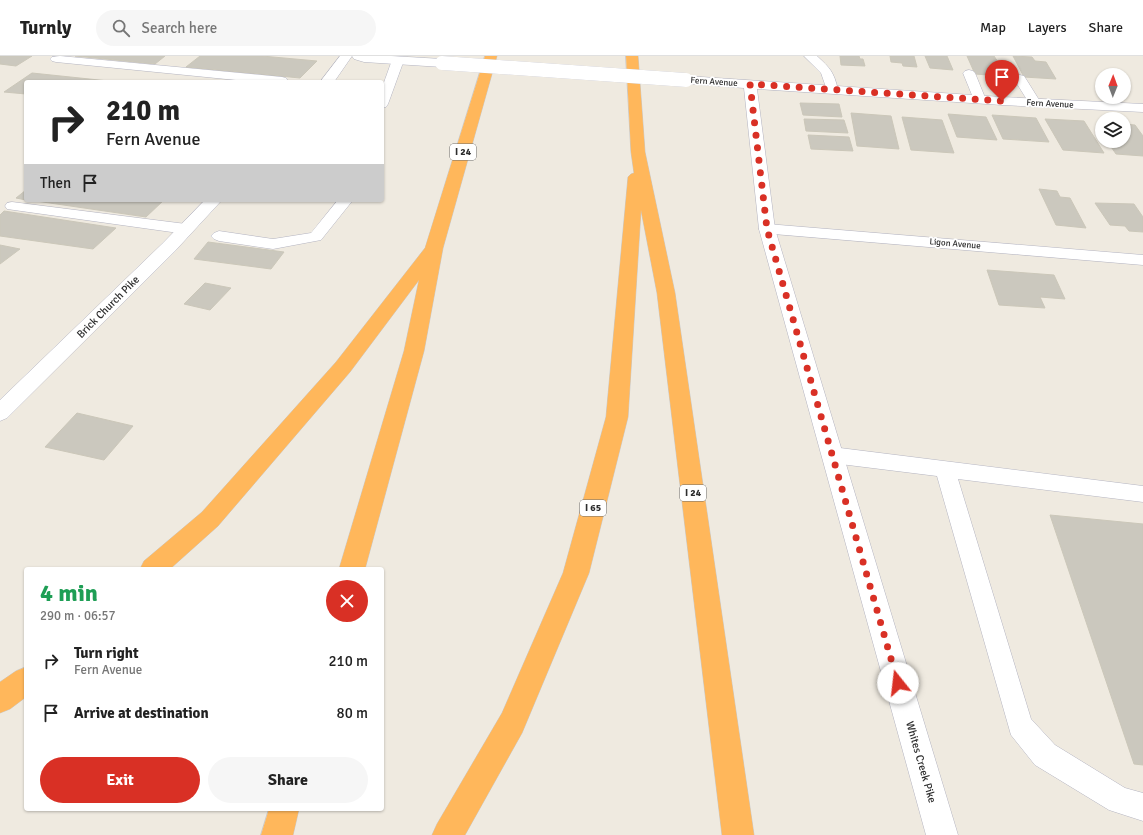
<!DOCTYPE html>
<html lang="en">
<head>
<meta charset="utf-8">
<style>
	body { margin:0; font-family:Signika,sans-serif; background:#f6f6f6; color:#222; height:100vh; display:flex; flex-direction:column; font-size:15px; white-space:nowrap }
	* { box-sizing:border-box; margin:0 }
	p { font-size:13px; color:#767676 }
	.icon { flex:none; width:22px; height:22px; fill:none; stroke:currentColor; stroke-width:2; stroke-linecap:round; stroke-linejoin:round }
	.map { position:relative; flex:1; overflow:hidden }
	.panel { position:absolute; left:24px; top:511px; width:360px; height:244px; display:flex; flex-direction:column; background:#fff; border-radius:4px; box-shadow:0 1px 3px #0004 }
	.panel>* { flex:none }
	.guide { position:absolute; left:24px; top:24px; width:360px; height:122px; border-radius:4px; box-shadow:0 1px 3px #0004; background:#fff; color:#222; overflow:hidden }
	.needle { width:26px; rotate:1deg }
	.tools { position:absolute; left:1095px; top:12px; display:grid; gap:8px }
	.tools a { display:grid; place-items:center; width:36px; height:36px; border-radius:50%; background:#fff; box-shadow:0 1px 3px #0004; font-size:20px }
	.pin { position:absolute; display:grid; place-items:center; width:34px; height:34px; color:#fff; margin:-41px -17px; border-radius:50% 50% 50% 0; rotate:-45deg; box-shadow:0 0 4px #0007 }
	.pin .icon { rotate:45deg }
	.me { position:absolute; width:44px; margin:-22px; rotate:344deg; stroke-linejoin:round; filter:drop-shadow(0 0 3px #0008) }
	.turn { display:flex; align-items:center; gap:14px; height:84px; padding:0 16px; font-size:18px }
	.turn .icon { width:52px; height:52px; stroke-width:2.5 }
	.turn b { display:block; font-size:28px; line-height:34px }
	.then { display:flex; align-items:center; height:38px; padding:0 16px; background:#0003; gap:8px; font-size:15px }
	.round { display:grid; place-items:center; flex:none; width:42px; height:42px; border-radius:21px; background:#f6f6f6 }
	.overview { display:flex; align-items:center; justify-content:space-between; height:68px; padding:0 16px }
	h1 { font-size:24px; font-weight:700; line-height:30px; color:#1e9e55 }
	.primary-button { display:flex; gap:8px; margin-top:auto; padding:8px 16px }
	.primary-button a { flex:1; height:46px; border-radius:24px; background:#d93025; color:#fff; font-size:16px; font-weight:700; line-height:46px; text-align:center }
	.primary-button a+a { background:#f6f6f6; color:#222 }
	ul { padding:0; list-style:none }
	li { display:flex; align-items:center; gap:12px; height:52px; padding:0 16px }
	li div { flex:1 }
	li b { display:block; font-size:15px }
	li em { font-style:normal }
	header { display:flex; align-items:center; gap:24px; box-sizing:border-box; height:56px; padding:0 20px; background:#fff; border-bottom:1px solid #e0e0e0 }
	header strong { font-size:19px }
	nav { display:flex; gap:22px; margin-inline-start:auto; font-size:14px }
	.search { width:280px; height:36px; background:#f6f6f6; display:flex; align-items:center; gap:10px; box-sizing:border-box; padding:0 14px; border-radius:22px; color:#767676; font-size:15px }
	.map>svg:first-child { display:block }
	.building { fill:#cbc8be; stroke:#cbc7b9 }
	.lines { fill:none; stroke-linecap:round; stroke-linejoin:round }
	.lane-casing { stroke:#b4b4c1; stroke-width:1 }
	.street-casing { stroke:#b4b4c1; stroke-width:1 }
	.secondary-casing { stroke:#b4b4c1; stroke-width:1 }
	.highway-casing { stroke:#c9c9c9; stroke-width:1 }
	.lane { fill:#fff; fill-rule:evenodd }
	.street { fill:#fff; fill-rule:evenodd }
	.secondary { fill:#fff; fill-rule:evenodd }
	.highway { fill:#ffb75b; fill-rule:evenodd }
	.secondary-bridge-casing { stroke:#b4b4c1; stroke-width:14; stroke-linecap:butt }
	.secondary-bridge { stroke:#fff; stroke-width:14 }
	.route { stroke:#d93025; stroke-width:7; stroke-dasharray:0 12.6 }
	.labels { text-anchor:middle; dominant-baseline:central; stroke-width:3.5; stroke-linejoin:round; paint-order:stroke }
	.far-street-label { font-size:9px; fill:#2e2e2e; stroke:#fff }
	.shield { fill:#fff; stroke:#6d6d6d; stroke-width:1 }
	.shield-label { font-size:10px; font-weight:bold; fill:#2e2e2e }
	.street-label { font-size:11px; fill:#2e2e2e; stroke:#fff }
</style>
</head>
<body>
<header>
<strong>Turnly</strong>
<div class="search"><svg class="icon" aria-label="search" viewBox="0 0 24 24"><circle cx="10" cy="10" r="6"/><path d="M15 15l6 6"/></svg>Search here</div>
<nav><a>Map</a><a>Layers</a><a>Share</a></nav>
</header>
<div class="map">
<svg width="1143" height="779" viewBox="0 0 1143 779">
	<rect width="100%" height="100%" fill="#efeae0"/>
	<g class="building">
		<polygon points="0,0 32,0 16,10 0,8"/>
		<polygon points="75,0 165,0 155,8"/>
		<polygon points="200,0 262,0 317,5 300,22 186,11"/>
		<polygon points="840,0 859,0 860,3 863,3 865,10 841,9"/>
		<polygon points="890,0 914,0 917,11 903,10 902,7 891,6"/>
		<polygon points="925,0 947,0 953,14 930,12"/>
		<polygon points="967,0 994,0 998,6 995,9 1000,20 975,18"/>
		<polygon points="1013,0 1032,1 1035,5 1046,6 1056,23 1024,21"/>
		<polygon points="32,17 118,26 26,26 26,38 4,36"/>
		<polygon points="800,47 839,48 842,61 803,59"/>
		<polygon points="851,57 891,60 899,93 857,90"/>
		<polygon points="948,58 986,61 997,84 957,81"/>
		<polygon points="992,59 1036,62 1049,86 1003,83"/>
		<polygon points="902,61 942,64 954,97 911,94"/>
		<polygon points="804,63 844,64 848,77 806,75"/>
		<polygon points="1045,63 1084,65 1104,97 1063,94"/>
		<polygon points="1124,68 1135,69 1143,80 1143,100 1116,98 1107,85 1124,85"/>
		<polygon points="808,79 849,81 853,95 811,93"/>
		<polygon points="1039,133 1057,135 1060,141 1070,142 1086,172 1056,169"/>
		<polygon points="26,134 26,144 16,142"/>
		<polygon points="29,144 164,144 146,161"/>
		<polygon points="1095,147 1134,148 1143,161 1143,176 1129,175 1125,170 1110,169"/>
		<polygon points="4,155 116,172 93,193 0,180 0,159"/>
		<polygon points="208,186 284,196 271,213 194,203"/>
		<polygon points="0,189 20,193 0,208"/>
		<polygon points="987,214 1054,219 1065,243 1040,241 1045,252 999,249"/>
		<polygon points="205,227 231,232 210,254 184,248"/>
		<polygon points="77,357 133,370 104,404 45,391"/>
		<polygon points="1050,459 1143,468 1143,709 1134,708"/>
	</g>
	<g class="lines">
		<defs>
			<g id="lane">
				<polygon points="60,0 282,21 286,22 288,25 256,26 56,6 52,5 50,3 52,1"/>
				<path d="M804 0H817C830 12 834 16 838 34L836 37H828L821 17Z"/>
				<polygon points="398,1 402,2 404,4 388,48 386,51 382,52 382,32 392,4 394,2"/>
				<polygon points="969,14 973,15 975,17 986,44 984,47 976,47 974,44 963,17 965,15"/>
				<polygon points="1020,19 1024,20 1026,23 1041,47 1039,50 1031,50 1029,47 1014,23 1016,20"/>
				<polygon points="338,144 353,144 321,184 273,193 219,185 214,183 211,180 214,177 219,175 273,183 311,177"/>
				<polygon points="12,146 186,168 191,170 194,173 191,176 186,178 7,153 5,150 7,147"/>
				<polygon points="832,391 1143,430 1143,446 958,423 1031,663 1055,689 1125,732 1143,737 1143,765 1109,754 1035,709 1011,679 937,420 832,407 825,404 822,399 825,394"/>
			</g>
			<polygon id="street" points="767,168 1143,199 1143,209 761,177 759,173 761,169"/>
			<g id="secondary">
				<polygon points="340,0 391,0 442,3 446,4 448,7 446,10 442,11 364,6 354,3 352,0 334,26 320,26"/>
				<polygon points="686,20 1002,41 1143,48 1143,56 1002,49 757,33 775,173 958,779 926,779 759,173 744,32 681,27 679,24 681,21"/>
				<polygon points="205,144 222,144 175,195 7,362 0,365 0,344 163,187"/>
			</g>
			<g id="highway">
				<polygon points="485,0 497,0 443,192 424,295 365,513 339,513 404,295 419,224 350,316 218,470 170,513 140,513 144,505 202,456 336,306 425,192"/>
				<polygon points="626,0 638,0 645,96 675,237 754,779 722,779 657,237 641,154 628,361 589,517 522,677 465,779 432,779 437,768 502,657 563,517 606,361 628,121 631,118 634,117 631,96"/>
				<polygon points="26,611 26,641 10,653 0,657 0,626 16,615"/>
				<polygon points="269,753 299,753 293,779 261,779"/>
			</g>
		</defs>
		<use href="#lane" class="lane-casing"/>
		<use href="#street" class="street-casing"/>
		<use href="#secondary" class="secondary-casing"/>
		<use href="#highway" class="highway-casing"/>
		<use href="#lane" class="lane"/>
		<use href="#street" class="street"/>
		<use href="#secondary" class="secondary"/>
		<use href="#highway" class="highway"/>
		<defs>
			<polyline id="secondary-bridge" points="442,7 686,24"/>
		</defs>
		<use href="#secondary-bridge" class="secondary-bridge-casing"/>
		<use href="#secondary-bridge" class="secondary-bridge"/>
	</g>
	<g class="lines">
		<polyline class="route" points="898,627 767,173 750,28 1002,45"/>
	</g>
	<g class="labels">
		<g class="far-street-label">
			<text transform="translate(714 26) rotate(4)">Fern Avenue</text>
			<text transform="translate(1050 48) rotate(3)">Fern Avenue</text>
			<text transform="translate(955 188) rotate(5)">Ligon Avenue</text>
		</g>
		<g class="shield">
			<rect x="450" y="88" width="26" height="16" rx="3"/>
			<rect x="680" y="429" width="26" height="16" rx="3"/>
			<rect x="580" y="444" width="26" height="16" rx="3"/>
		</g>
		<g class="shield-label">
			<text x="463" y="96">I 24</text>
			<text x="693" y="437">I 24</text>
			<text x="593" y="452">I 65</text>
		</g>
		<g class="street-label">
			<text transform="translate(108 251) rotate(-45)">Brick Church Pike</text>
			<text transform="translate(921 706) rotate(74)">Whites Creek Pike</text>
		</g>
	</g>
</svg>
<div class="tools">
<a><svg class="needle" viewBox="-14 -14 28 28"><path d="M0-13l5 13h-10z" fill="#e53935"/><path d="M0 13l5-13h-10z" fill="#767676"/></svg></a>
<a><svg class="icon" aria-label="layers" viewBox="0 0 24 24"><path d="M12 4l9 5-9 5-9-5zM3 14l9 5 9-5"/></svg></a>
</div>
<div class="pin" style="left:1002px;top:45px;background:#d93025"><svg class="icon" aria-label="arrive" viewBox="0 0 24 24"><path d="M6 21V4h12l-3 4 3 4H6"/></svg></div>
<svg class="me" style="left:898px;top:627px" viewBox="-20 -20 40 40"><circle r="19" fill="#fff"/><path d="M0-13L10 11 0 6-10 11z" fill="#d93025"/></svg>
<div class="guide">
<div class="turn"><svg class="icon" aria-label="right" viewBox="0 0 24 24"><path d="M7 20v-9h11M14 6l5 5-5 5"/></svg><div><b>210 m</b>Fern Avenue</div></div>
<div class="then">Then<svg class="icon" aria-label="arrive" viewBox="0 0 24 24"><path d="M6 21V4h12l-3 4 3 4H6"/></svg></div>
</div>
<section class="panel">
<div class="overview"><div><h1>4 min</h1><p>290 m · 06:57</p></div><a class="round" style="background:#d93025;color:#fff"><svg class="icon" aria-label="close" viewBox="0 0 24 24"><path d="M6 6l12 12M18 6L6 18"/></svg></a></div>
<ul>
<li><svg class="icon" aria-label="right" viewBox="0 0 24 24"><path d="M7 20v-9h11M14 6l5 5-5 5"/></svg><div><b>Turn right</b><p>Fern Avenue</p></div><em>210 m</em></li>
<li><svg class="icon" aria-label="arrive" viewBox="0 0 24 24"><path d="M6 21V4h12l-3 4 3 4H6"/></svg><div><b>Arrive at destination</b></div><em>80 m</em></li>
</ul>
<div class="primary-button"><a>Exit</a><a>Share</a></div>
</section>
</div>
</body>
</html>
